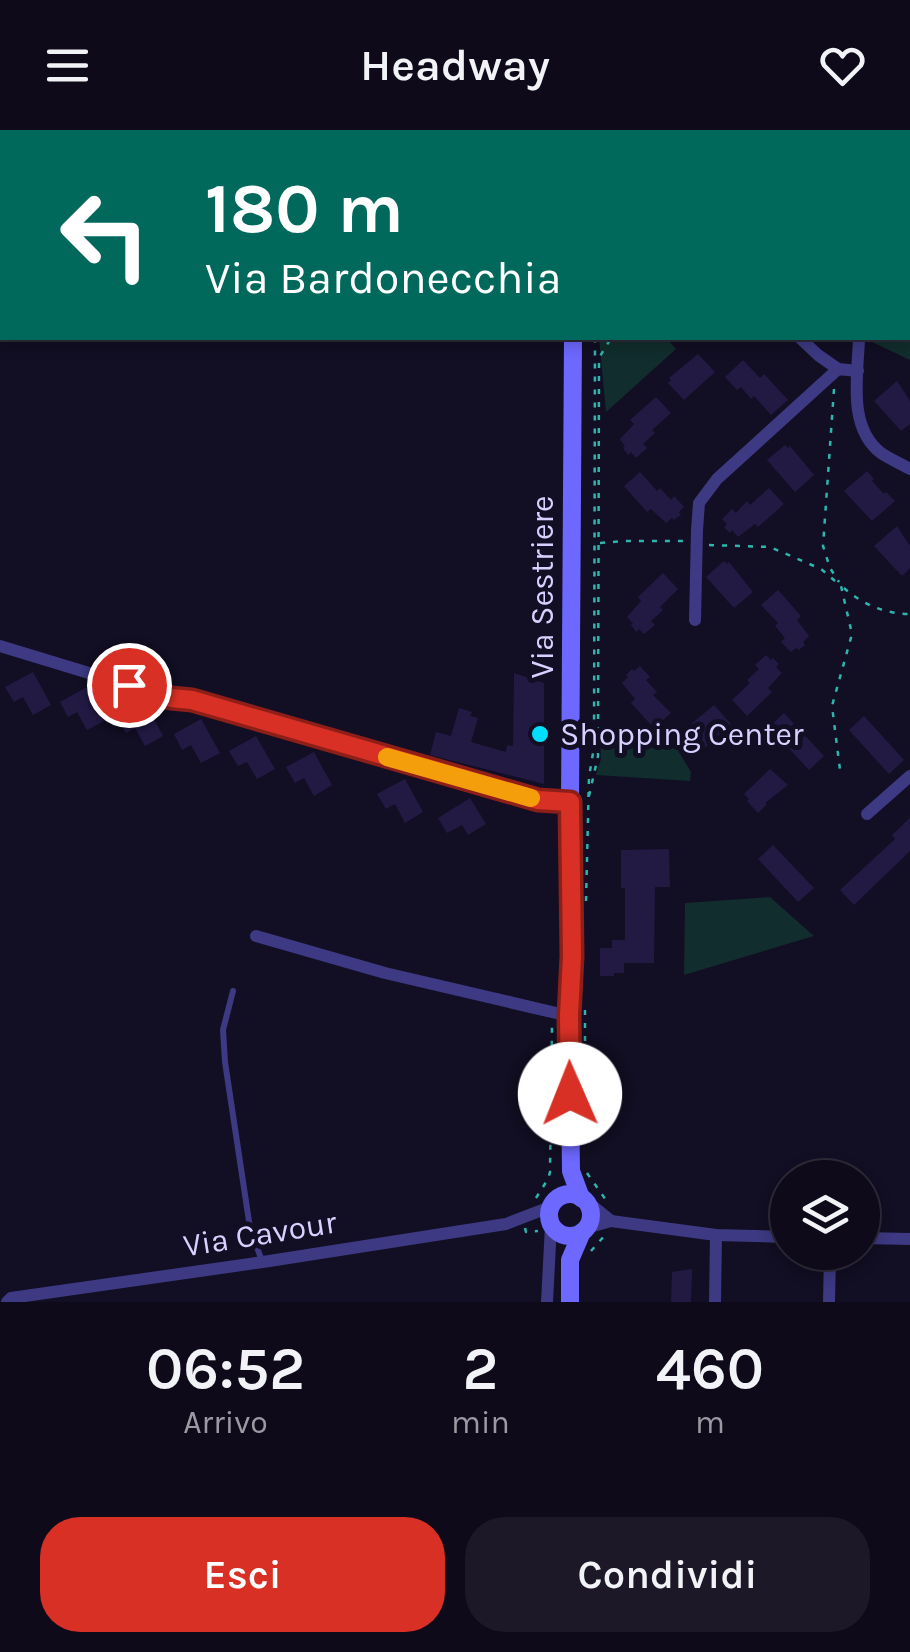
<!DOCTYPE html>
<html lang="it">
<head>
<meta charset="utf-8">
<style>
	body { margin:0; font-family:Karla,sans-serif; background:#1c1827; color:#f1f3f6; height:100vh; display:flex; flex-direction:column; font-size:38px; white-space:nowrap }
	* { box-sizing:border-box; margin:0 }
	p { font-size:32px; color:#9b9aa2 }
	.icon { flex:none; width:55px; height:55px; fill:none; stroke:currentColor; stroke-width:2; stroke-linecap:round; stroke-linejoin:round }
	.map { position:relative; height:1172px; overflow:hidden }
	.drawer { display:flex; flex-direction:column; background:#0e0a1a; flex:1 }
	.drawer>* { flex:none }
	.top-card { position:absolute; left:0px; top:0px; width:910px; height:210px; box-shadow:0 5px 15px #0003,0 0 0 2px #2e2b39; background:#00695c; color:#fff; overflow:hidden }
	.tools { position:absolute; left:770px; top:1030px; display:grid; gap:20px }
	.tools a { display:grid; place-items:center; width:110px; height:110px; border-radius:50%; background:#0e0a1a; box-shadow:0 5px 15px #0003,0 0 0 2px #2e2b39; font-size:50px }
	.pin { position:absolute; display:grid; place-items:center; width:85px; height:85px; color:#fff; margin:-42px; border:5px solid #fff; border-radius:50%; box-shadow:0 2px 10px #0007 }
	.me { position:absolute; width:110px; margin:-55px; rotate:359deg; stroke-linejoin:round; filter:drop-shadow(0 0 8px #0008) }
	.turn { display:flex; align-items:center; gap:35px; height:210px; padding:0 40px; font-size:45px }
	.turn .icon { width:130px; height:130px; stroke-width:2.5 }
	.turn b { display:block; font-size:70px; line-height:85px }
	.eta { display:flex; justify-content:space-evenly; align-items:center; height:170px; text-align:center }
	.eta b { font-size:60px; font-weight:600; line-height:70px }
	.button { display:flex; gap:20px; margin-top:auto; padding:20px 40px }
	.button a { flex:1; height:115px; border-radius:40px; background:#d93025; color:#fff; font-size:40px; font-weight:600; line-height:115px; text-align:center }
	.button a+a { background:#1c1827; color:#f1f3f6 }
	header { display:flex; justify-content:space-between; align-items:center; height:130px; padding:0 40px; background:#0e0a1a; font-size:45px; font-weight:600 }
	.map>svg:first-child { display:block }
	.green { fill:#112d2d }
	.building { fill:#231a44 }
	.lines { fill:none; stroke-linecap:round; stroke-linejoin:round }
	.path { stroke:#2eb5ae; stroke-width:2.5; stroke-dasharray:5 8; stroke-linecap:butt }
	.lane { stroke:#3d3982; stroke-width:6 }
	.street { stroke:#3d3982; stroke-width:12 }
	.secondary { stroke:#6d68ff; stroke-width:18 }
	.route-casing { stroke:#8d1f18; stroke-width:25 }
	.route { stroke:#d93025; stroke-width:18 }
	.slow { stroke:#f59e0b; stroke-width:18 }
	.poi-dot { fill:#00dffb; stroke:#120e23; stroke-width:4 }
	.labels { text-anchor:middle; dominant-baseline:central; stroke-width:10; stroke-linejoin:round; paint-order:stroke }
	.street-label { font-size:32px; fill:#d6d1ff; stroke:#120e23 }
	.poi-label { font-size:32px; fill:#d6d1ff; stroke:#120e23; text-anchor:start }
</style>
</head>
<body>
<header><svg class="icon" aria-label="menu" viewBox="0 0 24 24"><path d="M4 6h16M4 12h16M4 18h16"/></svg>Headway<svg class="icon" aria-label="heart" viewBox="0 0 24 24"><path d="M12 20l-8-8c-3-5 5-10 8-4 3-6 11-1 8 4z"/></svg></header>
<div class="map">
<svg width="910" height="1172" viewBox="0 0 910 1172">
	<rect width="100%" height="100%" fill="#120e23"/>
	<g class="green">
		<polygon points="908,85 910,86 910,230 872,212 864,211 864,208 908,208"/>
		<polygon points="599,208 666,208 676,219 606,282"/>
		<polygon points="605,604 671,609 691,642 690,651 596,645 601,629 600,605"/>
		<polygon points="770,767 814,806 684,845 685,773"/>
	</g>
	<g class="building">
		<polygon points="698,224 715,242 684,270 668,253 671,250 669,248"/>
		<polygon points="743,230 760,248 764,244 788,270 771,285 754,266 751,269 741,257 737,260 725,247"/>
		<polygon points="897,251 910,271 910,294 901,301 874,271"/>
		<polygon points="656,267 671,283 652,300 655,303 643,314 647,318 636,328 631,322 628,325 623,318 625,316 620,309 634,294 630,290"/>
		<polygon points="785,315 788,318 790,316 814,345 795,362 767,330"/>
		<polygon points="867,341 874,349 872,351 884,364 886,362 895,371 872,391 844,361"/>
		<polygon points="640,342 657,361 660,358 671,370 674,366 684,377 679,382 681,385 674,390 672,388 666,393 651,379 647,382 624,356"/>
		<polygon points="769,358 784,374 758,397 755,394 738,407 732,400 730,403 724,397 727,394 722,389 732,379 736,383 747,371 750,375"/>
		<polygon points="897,396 910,416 910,438 902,446 874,416"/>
		<polygon points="724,431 727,434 729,432 753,462 734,478 706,447"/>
		<polygon points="663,443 678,459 660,477 663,480 651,491 655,495 644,504 639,499 636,502 631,495 633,493 627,487 641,471 638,467"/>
		<polygon points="778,460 801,486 797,490 809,506 803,512 805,515 799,520 796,518 791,522 781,512 785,508 775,496 778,493 761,475"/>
		<polygon points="766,525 771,530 773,528 779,534 776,537 782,543 768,558 772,562 747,586 732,570 750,553 747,550 759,539 755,535"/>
		<polygon points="640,536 650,547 646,550 657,562 653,565 671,583 654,598 631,573 635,569 622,553 628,547 626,545 632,539 634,541"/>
		<polygon points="33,542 51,575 33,585 23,567 14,572 5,557"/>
		<polygon points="514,543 544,553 544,654 430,625 436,602 451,606 459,578 472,582 470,586 478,588 471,612 506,622 507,615 513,616"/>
		<polygon points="87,557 106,590 87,600 77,582 68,587 60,572"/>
		<polygon points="145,572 163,606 145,616 135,598 126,603 117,587"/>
		<polygon points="714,575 731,594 700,622 684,604 687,601 685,599"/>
		<polygon points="784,583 824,626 809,640 769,597"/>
		<polygon points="864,586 904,630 889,644 849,600"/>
		<polygon points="201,589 220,623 201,633 191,615 182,620 174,604"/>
		<polygon points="256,606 275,639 257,649 247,632 238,636 229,621"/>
		<polygon points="314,622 332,655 314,666 304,648 295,653 286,637"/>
		<polygon points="770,639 788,655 765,673 767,674 758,683 747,671 749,669 744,664"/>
		<polygon points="405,649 423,682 405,693 395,674 386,679 377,664"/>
		<polygon points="470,668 486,694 468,705 462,695 447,703 438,688"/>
		<polygon points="910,688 910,721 854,775 840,760 895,709 892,705"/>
		<polygon points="773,715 814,758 798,772 758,729"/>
		<polygon points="669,719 670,757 655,757 654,833 624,833 624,843 614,843 614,846 600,846 600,818 612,818 612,810 625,810 625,758 621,758 621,720"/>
		<polygon points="692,1139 691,1172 671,1172 672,1142"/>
	</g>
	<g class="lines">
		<g class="path">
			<polyline points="375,0 379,2"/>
			<polyline points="769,0 774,2"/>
			<polyline points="596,2 596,0"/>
			<polyline points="908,31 910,34"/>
			<polyline points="908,76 910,76"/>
			<polyline points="834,259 823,416 830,438 839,452"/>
			<polyline points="600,413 624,411 686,411"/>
			<polyline points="709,415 770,417 821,439 841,456 852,504 832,576 840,640"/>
			<path d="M844 458C862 474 885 484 910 484"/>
			<polyline points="589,666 598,626 599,228 611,208"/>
			<polyline points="586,771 589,647 594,617 595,208"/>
			<polyline points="585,911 585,874"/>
			<polyline points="587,1043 608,1073"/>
			<polyline points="536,1068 548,1049 550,1042 552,895"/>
			<polyline points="525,1098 526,1102 538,1101"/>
			<polyline points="591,1121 605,1105"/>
		</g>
		<polyline class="lane" points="233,861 223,900 225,932 250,1098 262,1131"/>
		<g class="street">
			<polyline points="871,0 871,2"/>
			<polyline points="859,2 859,0"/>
			<polyline points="890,2 893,0"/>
			<polyline points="905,2 910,1"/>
			<polyline points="800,208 818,225 838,239"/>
			<path d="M859 208C858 245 847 297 881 323 890 329 901 334 910 339"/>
			<polyline points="695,490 697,400 699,373 717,349 838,239 858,241"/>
			<polyline points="0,516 171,568 192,570 538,670 570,672"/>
			<polyline points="867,684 910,646"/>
			<polyline points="256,806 385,843 569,886"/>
			<polyline points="584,1069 611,1091"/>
			<polyline points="586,1098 611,1091 716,1105 788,1107"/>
			<polyline points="862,1108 910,1109"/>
			<polyline points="7,1172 11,1168 263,1132 506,1094 550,1077"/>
			<polyline points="547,1172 551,1095"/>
			<polyline points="715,1172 716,1105"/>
			<polyline points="829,1172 830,1122"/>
		</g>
		<g class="secondary">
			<polyline points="570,0 571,2"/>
			<polyline points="798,0 803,2"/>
			<polyline points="908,49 910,51"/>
			<polyline points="573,208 570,672 572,826 569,886 571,1041 581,1068"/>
			<circle cx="570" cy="1085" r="21"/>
			<polyline points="570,1172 570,1130 582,1102"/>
		</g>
	</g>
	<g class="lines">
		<defs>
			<polyline id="route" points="129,555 171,568 192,570 538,670 570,672 572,826 569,886 570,964"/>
		</defs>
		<use href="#route" class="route-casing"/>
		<use href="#route" class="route"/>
		<polyline class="slow" points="387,627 531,668"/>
	</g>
	<circle class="poi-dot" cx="540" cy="604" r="10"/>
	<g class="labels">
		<g class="street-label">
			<text transform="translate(542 457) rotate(-90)">Via Sestriere</text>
			<text transform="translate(260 1104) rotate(-9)">Via Cavour</text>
		</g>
		<g class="poi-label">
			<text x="560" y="604">Shopping Center</text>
		</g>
	</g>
</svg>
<div class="tools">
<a><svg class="icon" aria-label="layers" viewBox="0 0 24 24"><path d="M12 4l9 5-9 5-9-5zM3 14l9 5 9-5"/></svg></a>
</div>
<div class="pin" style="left:129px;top:555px;background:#d93025"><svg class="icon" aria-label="arrive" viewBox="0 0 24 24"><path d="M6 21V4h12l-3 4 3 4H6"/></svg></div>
<svg class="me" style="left:570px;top:964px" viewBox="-20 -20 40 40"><circle r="19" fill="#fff"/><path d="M0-13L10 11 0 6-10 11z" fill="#d93025"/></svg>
<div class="top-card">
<div class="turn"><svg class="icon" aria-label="left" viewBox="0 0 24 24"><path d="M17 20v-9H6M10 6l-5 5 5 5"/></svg><div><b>180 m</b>Via Bardonecchia</div></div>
</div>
</div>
<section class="drawer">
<div class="eta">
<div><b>06:52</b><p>Arrivo</p></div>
<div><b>2</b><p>min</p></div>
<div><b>460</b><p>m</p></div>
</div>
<div class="button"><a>Esci</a><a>Condividi</a></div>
</section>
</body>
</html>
